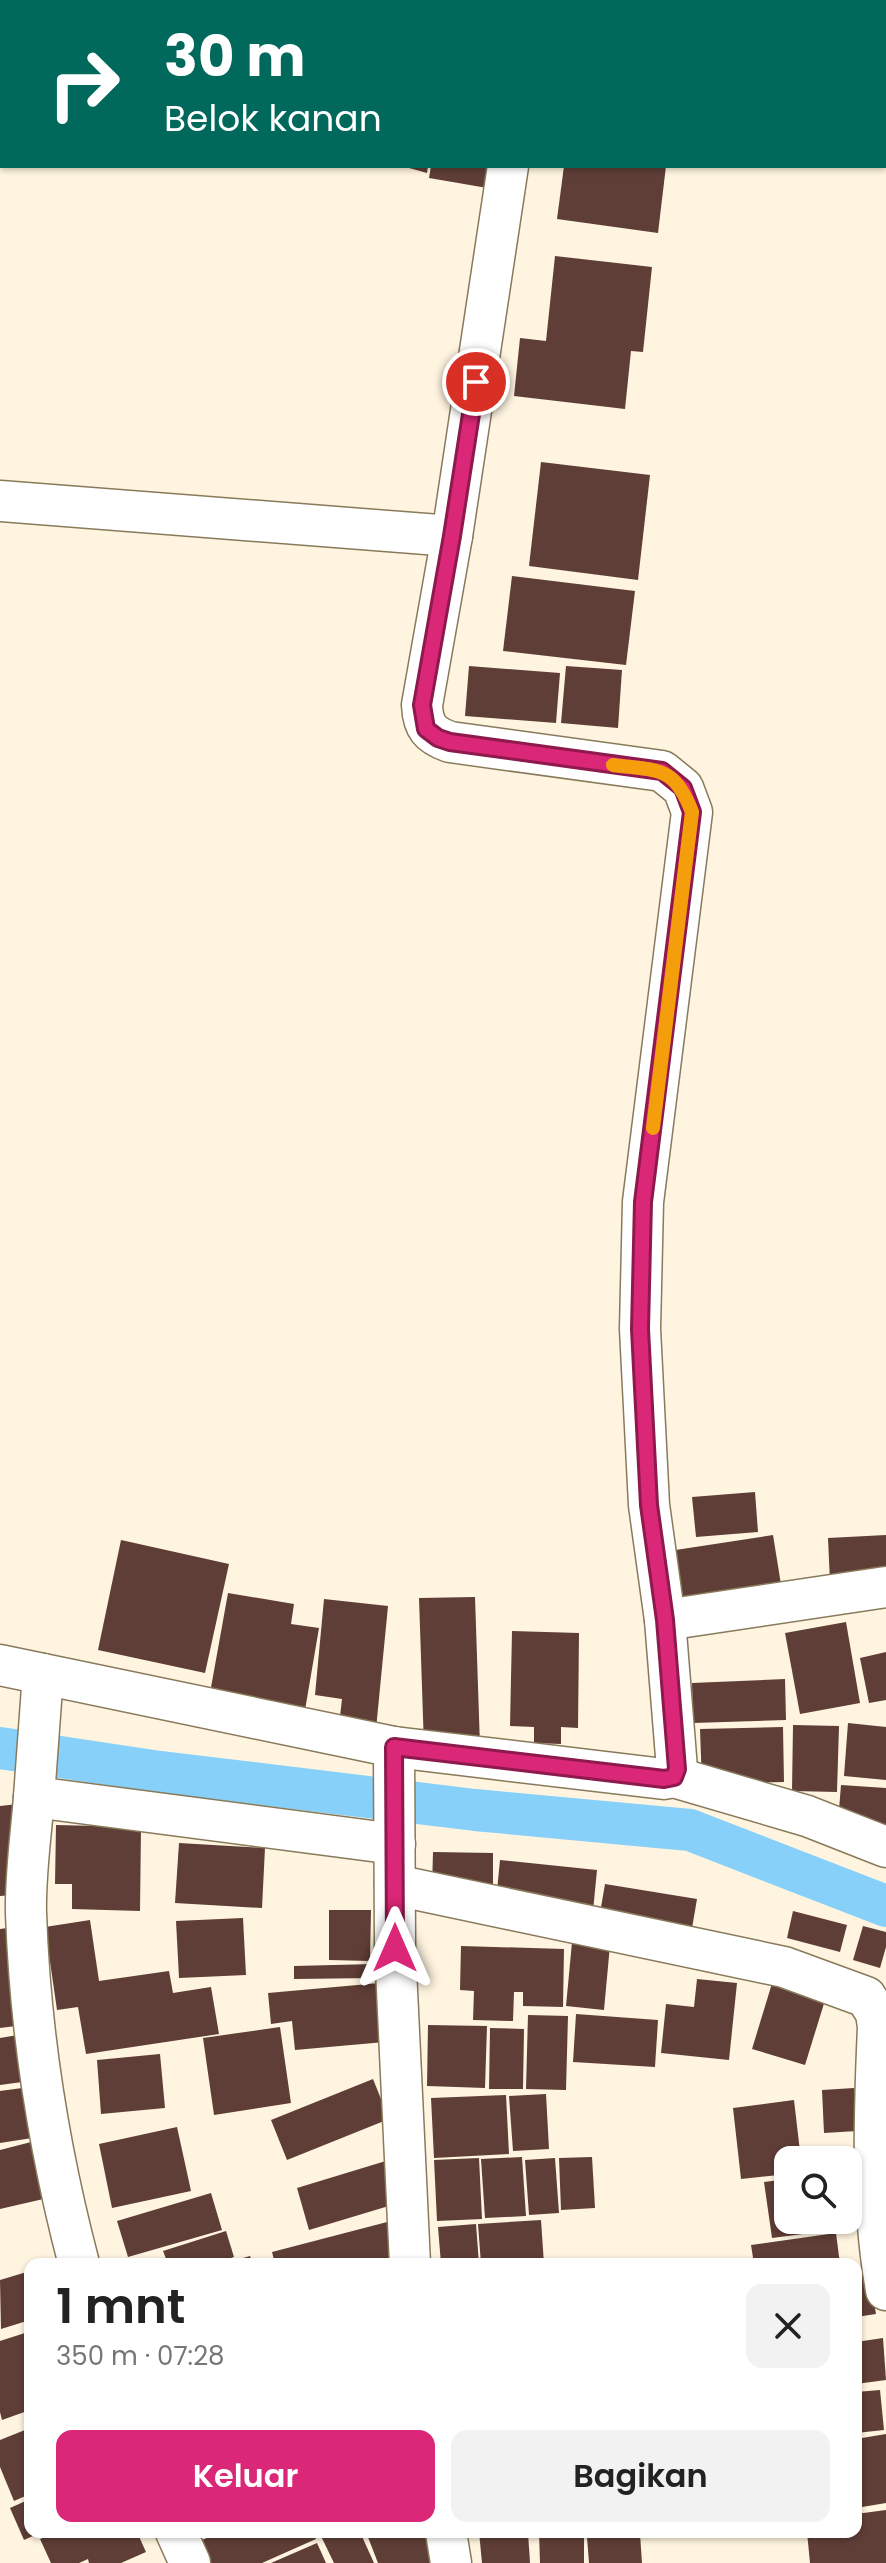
<!DOCTYPE html>
<html lang="id">
<head>
<meta charset="utf-8">
<style>
	body { margin:0; font-family:Poppins,sans-serif; background:#f2f2f2; color:#222; height:100vh; display:flex; flex-direction:column; font-size:30px; white-space:nowrap }
	* { box-sizing:border-box; margin:0 }
	p { font-size:26px; color:#767676 }
	.icon { flex:none; width:44px; height:44px; fill:none; stroke:currentColor; stroke-width:2; stroke-linecap:round; stroke-linejoin:round }
	.map { position:relative; flex:1; overflow:hidden }
	.panel { position:absolute; left:24px; top:2258px; width:838px; height:280px; display:flex; flex-direction:column; background:#fff; border-radius:16px; box-shadow:0 2px 6px #0004 }
	.panel>* { flex:none }
	.guide { position:absolute; left:0px; top:0px; width:886px; height:168px; box-shadow:0 2px 6px #0004; background:#00695c; color:#fff; overflow:hidden }
	.tools { position:absolute; left:774px; top:2146px; display:grid; gap:16px }
	.tools a { display:grid; place-items:center; width:88px; height:88px; border-radius:16px; background:#fff; box-shadow:0 2px 6px #0004; font-size:40px }
	.pin { position:absolute; display:grid; place-items:center; width:68px; height:68px; color:#fff; margin:-34px; border:4px solid #fff; border-radius:50%; box-shadow:0 2px 8px #0007 }
	.me { position:absolute; width:88px; margin:-44px; rotate:0deg; stroke-linejoin:round; filter:drop-shadow(0 0 6px #0008) }
	.turn { display:flex; align-items:center; gap:28px; height:168px; padding:0 32px; font-size:36px }
	.turn .icon { width:104px; height:104px; stroke-width:2.5 }
	.turn b { display:block; font-size:56px; line-height:68px }
	.round { display:grid; place-items:center; flex:none; width:84px; height:84px; border-radius:16px; background:#f2f2f2 }
	.headline { display:flex; align-items:center; justify-content:space-between; height:136px; padding:0 32px }
	h1 { font-size:48px; font-weight:600; line-height:60px }
	.button { display:flex; gap:16px; margin-top:auto; padding:16px 32px }
	.button a { flex:1; height:92px; border-radius:16px; background:#db2777; color:#fff; font-size:32px; font-weight:600; line-height:92px; text-align:center }
	.button a+a { background:#f2f2f2; color:#222 }
	.map>svg:first-child { display:block }
	.lines { fill:none; stroke-linecap:round; stroke-linejoin:round }
	.canal { stroke:#86d0fa; stroke-width:42 }
	.building { fill:#5f3e37 }
	.minor-casing { stroke:#887a5a; stroke-width:43 }
	.minor { stroke:#fff; stroke-width:40 }
	.route-casing { stroke:#8e194d; stroke-width:20 }
	.route { stroke:#db2777; stroke-width:14 }
	.slow { stroke:#f59e0b; stroke-width:14 }
</style>
</head>
<body>
<div class="map">
<svg width="886" height="2563" viewBox="0 0 886 2563">
	<rect width="100%" height="100%" fill="#fef4df"/>
	<g class="lines">
		<polyline class="canal" points="0,1748 153,1771 475,1810 690,1830 886,1906"/>
	</g>
	<g class="building">
		<polygon points="402,166 428,166 427,173"/>
		<polygon points="431,166 503,166 499,190 429,178"/>
		<polygon points="564,166 666,166 658,233 557,219"/>
		<polygon points="555,256 652,267 643,352 631,351 625,409 514,396 520,338 546,341"/>
		<polygon points="541,462 650,475 638,580 529,566"/>
		<polygon points="512,576 635,591 626,665 503,651"/>
		<polygon points="469,666 560,673 556,723 465,716"/>
		<polygon points="566,666 622,670 618,728 561,723"/>
		<polygon points="755,1492 758,1532 696,1537 692,1497"/>
		<polygon points="773,1535 783,1597 679,1614 669,1551"/>
		<polygon points="886,1535 886,1579 830,1582 828,1538"/>
		<polygon points="121,1540 229,1564 205,1673 98,1650"/>
		<polygon points="228,1593 294,1604 291,1624 319,1628 305,1710 210,1693"/>
		<polygon points="475,1597 480,1746 424,1747 419,1598"/>
		<polygon points="324,1599 388,1606 376,1729 339,1725 342,1699 315,1695"/>
		<polygon points="846,1622 860,1703 800,1714 785,1633"/>
		<polygon points="512,1631 579,1633 578,1728 561,1727 561,1744 534,1743 534,1727 510,1726"/>
		<polygon points="886,1652 886,1700 869,1703 860,1658"/>
		<polygon points="785,1679 786,1720 693,1723 692,1683"/>
		<polygon points="848,1723 886,1727 886,1780 844,1776"/>
		<polygon points="793,1725 839,1726 837,1792 792,1791"/>
		<polygon points="783,1727 784,1782 702,1784 700,1729"/>
		<polygon points="841,1785 886,1788 886,1825 838,1822"/>
		<polygon points="18,1804 26,1894 0,1896 0,1806"/>
		<polygon points="56,1825 141,1827 140,1911 72,1909 72,1884 55,1884"/>
		<polygon points="179,1843 265,1848 262,1908 175,1903"/>
		<polygon points="433,1852 493,1853 493,1890 432,1888"/>
		<polygon points="500,1860 597,1870 593,1911 496,1901"/>
		<polygon points="605,1884 697,1899 691,1934 599,1919"/>
		<polygon points="329,1910 371,1910 370,1961 329,1960"/>
		<polygon points="793,1911 847,1925 840,1952 787,1938"/>
		<polygon points="243,1918 246,1975 179,1978 176,1921"/>
		<polygon points="90,1920 99,1981 169,1971 173,1993 211,1987 219,2034 86,2054 78,2007 57,2010 45,1927"/>
		<polygon points="21,1926 32,2024 0,2028 0,1929"/>
		<polygon points="863,1926 886,1932 886,1947 880,1968 853,1960"/>
		<polygon points="572,1942 610,1945 604,2010 566,2006"/>
		<polygon points="461,1946 564,1949 563,2007 523,2006 523,1992 514,1992 513,2021 473,2020 474,1991 460,1990"/>
		<polygon points="374,1964 375,1978 294,1979 294,1966"/>
		<polygon points="697,1979 737,1983 729,2060 661,2053 666,2004 694,2007"/>
		<polygon points="773,1980 826,1997 805,2065 752,2049"/>
		<polygon points="391,1982 396,2041 295,2050 292,2021 271,2024 268,1993"/>
		<polygon points="576,2014 658,2020 655,2067 573,2062"/>
		<polygon points="528,2015 568,2016 566,2090 526,2089"/>
		<polygon points="428,2025 487,2026 485,2088 427,2086"/>
		<polygon points="280,2027 291,2103 214,2115 203,2038"/>
		<polygon points="490,2028 524,2029 523,2089 489,2089"/>
		<polygon points="30,2033 37,2080 0,2085 0,2038"/>
		<polygon points="160,2054 165,2108 101,2114 97,2060"/>
		<polygon points="373,2079 389,2119 287,2160 271,2120"/>
		<polygon points="37,2086 45,2136 0,2143 0,2091"/>
		<polygon points="854,2088 857,2131 824,2133 822,2090"/>
		<polygon points="546,2094 549,2149 513,2151 509,2096"/>
		<polygon points="506,2095 509,2154 434,2158 431,2098"/>
		<polygon points="794,2100 801,2160 788,2160 788,2174 741,2179 733,2108"/>
		<polygon points="177,2127 191,2191 112,2208 99,2144"/>
		<polygon points="39,2140 52,2197 0,2209 0,2150"/>
		<polygon points="522,2157 526,2216 485,2218 481,2159"/>
		<polygon points="592,2157 595,2208 561,2210 559,2158"/>
		<polygon points="479,2158 482,2219 437,2221 434,2160"/>
		<polygon points="555,2158 559,2213 529,2215 525,2160"/>
		<polygon points="389,2160 402,2202 309,2230 297,2188"/>
		<polygon points="788,2179 788,2220 816,2220 818,2232 772,2238 764,2182"/>
		<polygon points="211,2193 222,2230 128,2257 117,2221"/>
		<polygon points="541,2220 544,2264 481,2264 478,2224"/>
		<polygon points="391,2221 402,2264 275,2264 272,2252"/>
		<polygon points="476,2224 479,2264 441,2264 438,2227"/>
		<polygon points="226,2231 234,2257 213,2264 168,2264 163,2251"/>
		<polygon points="836,2233 840,2264 754,2264 751,2245"/>
		<polygon points="250,2256 253,2264 225,2264 225,2263"/>
		<polygon points="30,2271 30,2320 1,2329 0,2280"/>
		<polygon points="869,2274 876,2314 856,2317 856,2276"/>
		<polygon points="28,2332 30,2340 30,2410 2,2420 0,2412 0,2341"/>
		<polygon points="883,2338 886,2380 856,2384 856,2342"/>
		<polygon points="880,2390 884,2430 856,2433 856,2392"/>
		<polygon points="30,2428 30,2494 14,2501 0,2467 0,2440"/>
		<polygon points="886,2434 886,2503 856,2508 856,2439"/>
		<polygon points="30,2499 30,2532 42,2532 24,2540 10,2508"/>
		<polygon points="886,2510 886,2563 810,2563 807,2532 856,2532 856,2514"/>
		<polygon points="57,2532 137,2532 146,2552 121,2563 89,2563 88,2559 79,2563 51,2563 40,2539"/>
		<polygon points="220,2532 313,2532 316,2539 262,2563 207,2563 198,2542"/>
		<polygon points="319,2532 360,2532 374,2563 334,2563"/>
		<polygon points="366,2532 427,2532 434,2563 378,2563"/>
		<polygon points="479,2532 528,2532 530,2563 482,2563"/>
		<polygon points="539,2532 584,2532 584,2563 540,2563"/>
		<polygon points="640,2534 642,2563 589,2563 587,2537"/>
		<polygon points="317,2543 326,2563 271,2563"/>
	</g>
	<g class="lines">
		<defs>
			<g id="minor">
				<polyline points="531,2 531,0"/>
				<polyline points="0,501 452,536"/>
				<polyline points="665,1620 886,1587"/>
				<path d="M0 1665 394 1747 664 1779 674 1777 677 1769 665 1620 649 1505 640 1329 643 1202 692 812 683 788 662 771 450 742C430 735 423 727 422 705L452 536 508 166"/>
				<polyline points="394,1747 395,1948 410,2264"/>
				<polyline points="674,1777 807,1816 886,1847"/>
				<polyline points="34,1797 43,1674"/>
				<path d="M395 1885 784 1967 866 1997 876 2013 878 2027C874 2115 871 2203 886 2290"/>
				<path d="M79 2264C49 2150 30 2031 26 1913 25 1875 31 1835 34 1797L395 1844"/>
				<polyline points="176,2532 190,2563"/>
				<polyline points="446,2532 451,2563"/>
			</g>
		</defs>
		<use href="#minor" class="minor-casing"/>
		<use href="#minor" class="minor"/>
	</g>
	<g class="lines">
		<defs>
			<polyline id="route" points="395,1948 394,1747 664,1779 674,1777 677,1769 665,1620 649,1505 640,1329 643,1202 692,812 683,788 662,771 450,742 438,738 426,729 422,705 452,536 476,382"/>
		</defs>
		<use href="#route" class="route-casing"/>
		<use href="#route" class="route"/>
		<path class="slow" d="M613 765C658 771 674 765 692 812L653 1128"/>
	</g>
</svg>
<div class="tools">
<a><svg class="icon" aria-label="search" viewBox="0 0 24 24"><circle cx="10" cy="10" r="6"/><path d="M15 15l6 6"/></svg></a>
</div>
<div class="pin" style="left:476px;top:382px;background:#d93025"><svg class="icon" aria-label="arrive" viewBox="0 0 24 24"><path d="M6 21V4h12l-3 4 3 4H6"/></svg></div>
<svg class="me" style="left:395px;top:1948px" viewBox="-20 -20 40 40"><path d="M0-17L14 15 0 8-14 15z" fill="#db2777" stroke="#fff" stroke-width="4"/></svg>
<div class="guide">
<div class="turn"><svg class="icon" aria-label="right" viewBox="0 0 24 24"><path d="M7 20v-9h11M14 6l5 5-5 5"/></svg><div><b>30 m</b>Belok kanan</div></div>
</div>
<section class="panel">
<div class="headline"><div><h1>1 mnt</h1><p>350 m · 07:28</p></div><a class="round"><svg class="icon" aria-label="close" viewBox="0 0 24 24"><path d="M6 6l12 12M18 6L6 18"/></svg></a></div>
<div class="button"><a>Keluar</a><a>Bagikan</a></div>
</section>
</div>
</body>
</html>
